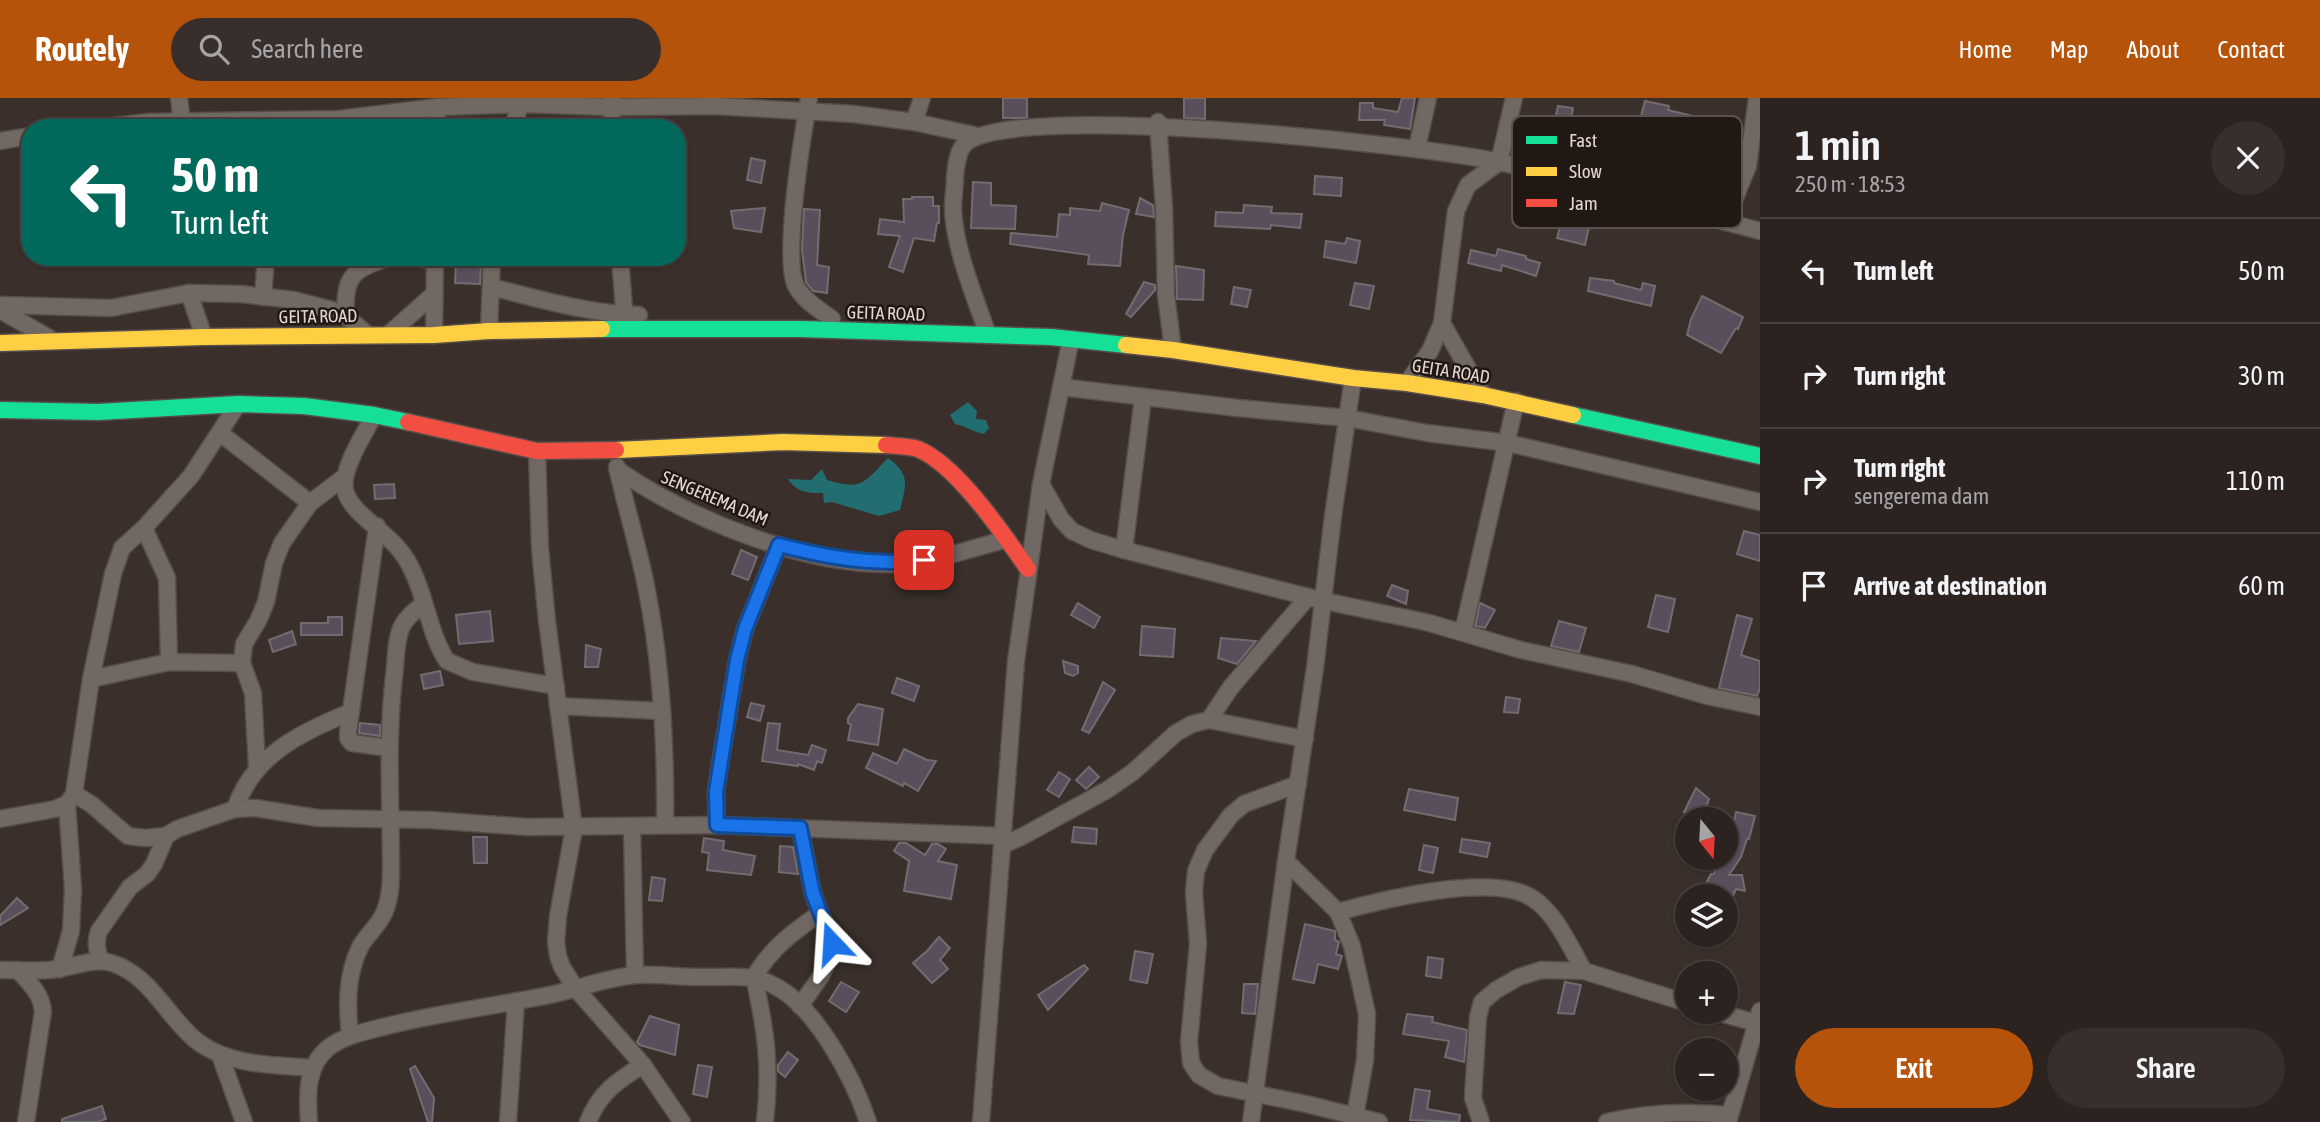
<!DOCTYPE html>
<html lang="en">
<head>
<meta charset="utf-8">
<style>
	body { margin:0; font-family:"Asap Condensed",sans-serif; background:#382f2d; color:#f1f3f6; height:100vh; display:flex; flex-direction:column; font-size:26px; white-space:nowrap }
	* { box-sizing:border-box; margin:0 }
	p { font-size:23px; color:#a6a4a5 }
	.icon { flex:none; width:38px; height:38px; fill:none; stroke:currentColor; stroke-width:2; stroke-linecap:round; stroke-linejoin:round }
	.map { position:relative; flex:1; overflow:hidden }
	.sheet { display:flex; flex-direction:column; background:#2c2320; width:560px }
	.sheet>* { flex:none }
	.banner { position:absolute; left:21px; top:21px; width:665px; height:147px; border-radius:28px; box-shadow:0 2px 5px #0004,0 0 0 2px #48403e; background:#00695c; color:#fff; overflow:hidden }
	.needle { width:46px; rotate:162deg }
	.fabs { position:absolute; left:1675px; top:709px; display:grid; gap:14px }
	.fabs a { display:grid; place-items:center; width:63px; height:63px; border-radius:50%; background:#2c2320; box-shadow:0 2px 5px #0004,0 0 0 2px #48403e; font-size:35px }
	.pin { position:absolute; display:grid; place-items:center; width:60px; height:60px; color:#fff; margin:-30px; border-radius:14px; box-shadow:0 4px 10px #0006 }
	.me { position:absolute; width:77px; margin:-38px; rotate:340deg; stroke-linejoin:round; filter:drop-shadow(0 0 5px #0008) }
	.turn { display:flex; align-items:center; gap:24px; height:147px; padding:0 35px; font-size:32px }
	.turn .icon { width:91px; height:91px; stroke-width:2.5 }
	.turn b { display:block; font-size:49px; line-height:60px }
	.round { display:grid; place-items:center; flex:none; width:74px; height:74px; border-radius:37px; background:#382f2d }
	.head { display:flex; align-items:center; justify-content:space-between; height:119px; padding:0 35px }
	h1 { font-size:42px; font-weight:600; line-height:52px }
	.cta { display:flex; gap:14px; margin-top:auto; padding:14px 35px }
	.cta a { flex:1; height:80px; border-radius:42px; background:#b45309; color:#fff; font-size:28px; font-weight:600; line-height:80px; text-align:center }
	.cta a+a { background:#382f2d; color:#f1f3f6 }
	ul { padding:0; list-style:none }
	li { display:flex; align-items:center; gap:21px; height:105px; padding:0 35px; border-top:2px solid #48403e }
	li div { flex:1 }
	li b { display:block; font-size:26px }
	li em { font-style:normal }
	header { display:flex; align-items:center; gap:42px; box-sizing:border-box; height:98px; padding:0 35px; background:#b45309; color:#fff }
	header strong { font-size:33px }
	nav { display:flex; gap:38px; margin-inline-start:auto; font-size:24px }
	.search { width:490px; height:63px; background:#382f2d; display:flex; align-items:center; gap:18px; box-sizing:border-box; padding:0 24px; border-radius:38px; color:#a6a4a5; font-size:26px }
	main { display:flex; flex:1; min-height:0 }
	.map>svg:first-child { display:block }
	.water { fill:#226d70 }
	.building { fill:#594e5c; stroke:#736c6f; stroke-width:2 }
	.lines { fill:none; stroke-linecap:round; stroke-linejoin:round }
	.street-casing { stroke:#574d49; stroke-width:19 }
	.fast-casing { stroke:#574d49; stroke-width:19 }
	.slow-casing { stroke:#574d49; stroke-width:19 }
	.jam-casing { stroke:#574d49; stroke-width:19 }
	.street { stroke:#716763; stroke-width:16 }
	.fast { stroke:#16e098; stroke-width:16 }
	.slow { stroke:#ffcf43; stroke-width:16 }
	.jam { stroke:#f24e42; stroke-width:16 }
	.route-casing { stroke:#114b97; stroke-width:18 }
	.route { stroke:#1a73e8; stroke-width:12 }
	.labels { text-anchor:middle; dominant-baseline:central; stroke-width:5; stroke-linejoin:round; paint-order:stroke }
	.street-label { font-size:18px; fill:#e4d6d0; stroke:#211713 }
	.key { fill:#211713; stroke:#5c504c; stroke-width:2 }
	.key-label { font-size:19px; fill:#e4d6d0 }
</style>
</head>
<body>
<header>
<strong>Routely</strong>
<div class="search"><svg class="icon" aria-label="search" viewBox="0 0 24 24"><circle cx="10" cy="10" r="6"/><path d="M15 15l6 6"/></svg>Search here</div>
<nav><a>Home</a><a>Map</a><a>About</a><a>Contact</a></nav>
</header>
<main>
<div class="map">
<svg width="1760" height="1024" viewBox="0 0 1760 1024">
	<rect width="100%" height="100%" fill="#3a2f2a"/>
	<g class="water">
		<path d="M968 304 977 313 976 321 986 322 989 330 984 336C973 334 966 328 955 326L950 317Z"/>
		<path d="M888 360C911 376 906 387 900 412L879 418 832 404 824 405 823 395C808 395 797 395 788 381L811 382 822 371 827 382C863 393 864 384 888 360Z"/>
	</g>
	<g class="building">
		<rect x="1003" y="0" width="24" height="20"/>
		<polygon points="1184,0 1205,0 1205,21 1184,20"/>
		<polygon points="1402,0 1415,0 1410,31 1384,27 1385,22 1359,22 1360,5 1373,5 1373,10 1398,14"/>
		<polygon points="1645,3 1669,8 1668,12 1705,21 1702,34 1663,24 1657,41 1633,33 1634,21 1640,22"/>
		<polygon points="1558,8 1573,10 1568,35 1553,32"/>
		<polygon points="751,60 765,63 761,85 747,82"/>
		<polygon points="1315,78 1342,80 1341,98 1314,96"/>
		<polygon points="973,84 991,85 991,107 1016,108 1015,131 971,130"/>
		<polygon points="912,99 933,99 933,108 939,108 939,125 937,125 934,143 914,140 903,174 889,169 900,138 878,136 880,121 904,124 903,101 912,101"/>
		<polygon points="1140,100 1153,107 1154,119 1136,116"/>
		<polygon points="1102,105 1129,112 1123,137 1120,168 1088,166 1089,157 1010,146 1011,135 1057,139 1059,116 1070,117 1070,110 1100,113"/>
		<polygon points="1244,107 1272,109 1271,115 1302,116 1300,130 1271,127 1270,131 1215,128 1216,114 1243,115"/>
		<polygon points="765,110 761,134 734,130 731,113"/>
		<polygon points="804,111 820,112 817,167 829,169 827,195 813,193 806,184 802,152"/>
		<polygon points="1569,121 1589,129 1585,147 1557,140 1562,123 1568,124"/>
		<polygon points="1347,140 1360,143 1356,165 1324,159 1326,143 1345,146"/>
		<polygon points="1498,151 1526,158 1526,161 1540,165 1536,178 1502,167 1501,173 1468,165 1471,152 1496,158"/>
		<polygon points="456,163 481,164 480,186 455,185"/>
		<polygon points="1176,168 1204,172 1203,202 1177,201"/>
		<polygon points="1590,180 1614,183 1614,185 1641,192 1643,185 1655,188 1651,208 1588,193"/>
		<polygon points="1144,184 1155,187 1155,192 1131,219 1126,216"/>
		<polygon points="1355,185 1374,188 1369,211 1350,207"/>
		<polygon points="1234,189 1251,192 1247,209 1231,206"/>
		<polygon points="1702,198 1743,219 1738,231 1736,230 1721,255 1687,237 1691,221"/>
		<polygon points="394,386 395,400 375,401 374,387"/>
		<polygon points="1744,433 1760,437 1760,463 1737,456"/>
		<polygon points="741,452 757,459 748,482 732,476"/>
		<polygon points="1392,487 1408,493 1406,506 1387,498"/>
		<polygon points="1656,497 1675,501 1668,534 1648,529"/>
		<polygon points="1078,505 1100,519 1094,530 1071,517"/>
		<polygon points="1480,505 1495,512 1485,530 1475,528"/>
		<polygon points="490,513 493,543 459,546 456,517"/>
		<polygon points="1737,517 1752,521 1741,557 1760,563 1760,590 1757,598 1719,590"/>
		<polygon points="328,519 342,519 342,537 301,537 301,525 328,525"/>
		<polygon points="1559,523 1586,530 1579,554 1551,548"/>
		<polygon points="1142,528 1175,531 1173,559 1140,557"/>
		<polygon points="292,533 296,546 273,554 269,542"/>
		<polygon points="1221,540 1256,543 1237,566 1218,560"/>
		<polygon points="586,547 601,551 598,569 585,569"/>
		<polygon points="1063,563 1078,568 1078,575 1073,578 1065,575"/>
		<polygon points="440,573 443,587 424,591 421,577"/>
		<polygon points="897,580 919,588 914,603 892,595"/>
		<polygon points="1103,584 1115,592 1089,635 1082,632"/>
		<polygon points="1506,599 1520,601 1518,615 1504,614"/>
		<polygon points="751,605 764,608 760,623 747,619"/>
		<polygon points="858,606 883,611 878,647 848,642 851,627 848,625 848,620"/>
		<polygon points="360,625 380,627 380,638 359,635"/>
		<polygon points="768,625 780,626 777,652 808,657 812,647 826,652 822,665 817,663 814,672 798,666 798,668 762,663"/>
		<polygon points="904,651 927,662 936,663 918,693 904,685 903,688 866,670 873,655 897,666"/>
		<polygon points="1089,669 1099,679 1086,691 1076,682"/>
		<polygon points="1059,674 1070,681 1059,699 1047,692"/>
		<polygon points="1696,690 1709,701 1704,714 1684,714"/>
		<polygon points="1409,691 1458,700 1455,722 1404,712"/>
		<polygon points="1736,714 1755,718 1749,741 1747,741 1741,759 1729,777 1742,777 1745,793 1736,791 1733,798 1709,798 1711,789 1704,789 1711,776 1714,776 1718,760 1726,760 1726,723 1734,724"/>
		<polygon points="1074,729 1097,731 1096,746 1072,744"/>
		<polygon points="473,739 487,739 487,765 474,765"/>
		<polygon points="704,740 724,743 723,752 755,758 751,777 707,772 709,755 702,754"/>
		<polygon points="1462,741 1490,745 1487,759 1460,754"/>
		<polygon points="899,745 906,745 925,757 932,746 938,746 946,751 938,763 957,767 951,801 904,793 909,763 894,753"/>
		<polygon points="1424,747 1438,750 1433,775 1419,772"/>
		<polygon points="780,748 793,749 798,776 779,774"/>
		<polygon points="652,779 665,781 662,803 649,802"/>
		<polygon points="17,800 28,810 0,827 0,818"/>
		<polygon points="1305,826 1335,833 1335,842 1339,844 1336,856 1342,858 1338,871 1318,866 1314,885 1293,881"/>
		<polygon points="939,839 950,850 940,862 948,871 932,885 913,865 927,853"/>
		<polygon points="1135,853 1153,856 1147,885 1130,882"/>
		<polygon points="1428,859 1443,861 1441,880 1426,878"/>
		<polygon points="1084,867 1088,871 1048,912 1038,897"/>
		<polygon points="841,884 859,894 846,914 829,903"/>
		<polygon points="1565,884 1581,887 1574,916 1558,915"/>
		<polygon points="1244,886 1258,886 1255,916 1242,915"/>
		<polygon points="1407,916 1433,919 1432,924 1467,932 1464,964 1445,959 1449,943 1403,936"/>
		<polygon points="650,918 679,927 675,957 640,947 637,944"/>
		<polygon points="788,954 798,962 785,979 778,973 778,967"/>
		<polygon points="698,967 712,969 707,999 693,996"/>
		<polygon points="415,968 434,1000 432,1024 428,1024 410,971"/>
		<polygon points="1415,991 1430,993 1427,1011 1460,1017 1459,1024 1410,1022"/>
		<polygon points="102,1008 106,1021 98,1024 62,1024 62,1021"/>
	</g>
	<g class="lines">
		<defs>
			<g id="street">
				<polyline points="179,0 182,24"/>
				<polyline points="612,0 612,30"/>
				<path d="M809 0C803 35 782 160 796 188 803 202 820 212 832 221"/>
				<polyline points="914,24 922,0"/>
				<polyline points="1158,24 1164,110 1166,197 1173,252"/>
				<polyline points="97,30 149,24 339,21 438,9 521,6 611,9 715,8 854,16 914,24 974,37"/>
				<polyline points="435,30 438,9"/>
				<polyline points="512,30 523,0"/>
				<polyline points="0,43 30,38"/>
				<polyline points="1417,50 1428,0"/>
				<polyline points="1725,124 1748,68 1757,0"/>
				<polyline points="415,159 435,164"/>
				<polyline points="620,159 625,224"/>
				<path d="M491 189C539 201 590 216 639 217"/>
				<polyline points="189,195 204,239"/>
				<polyline points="263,199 266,159"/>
				<polyline points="0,207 111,210 189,195 241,196 294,202 332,212 346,218 368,237"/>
				<polyline points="0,212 49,240"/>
				<path d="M346 218C343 178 354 170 391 159"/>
				<polyline points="1442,225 1483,297"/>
				<polyline points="489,233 492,159"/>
				<polyline points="389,236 434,196"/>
				<polyline points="434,237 435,159"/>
				<path d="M988 237C975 199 954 150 953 110 953 100 955 89 955 79 956 69 957 56 963 48 997 0 1429 48 1499 64 1587 84 1673 110 1760 133"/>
				<polyline points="1407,285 1430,253 1442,225 1456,113 1468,87 1499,64 1514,0"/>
				<polyline points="1061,289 1238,310 1347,320 1427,335 1508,345 1760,404"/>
				<path d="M374 317C365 335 341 371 345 391 348 412 384 433 398 450 425 481 425 529 447 563L473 574 556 588"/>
				<polyline points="220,335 310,405"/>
				<polyline points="537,353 540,450 547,523 574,730 558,818 556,844 558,858 562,869 576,891 643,967 682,1024"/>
				<path d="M617 369C626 410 639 451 647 493 662 570 666 649 665 727"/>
				<path d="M618 372C691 422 803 467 892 466 931 465 970 451 1007 441"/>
				<polyline points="1041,386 1061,421 1072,433 1091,442 1124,452 1324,503 1426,524 1521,552 1632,576 1707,598 1760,609"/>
				<polyline points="377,428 348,634 348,640 352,645 389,650"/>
				<polyline points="144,430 167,480 169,564"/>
				<polyline points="1124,452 1143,300"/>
				<polyline points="1463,534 1516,303"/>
				<polyline points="91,581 169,564 242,565"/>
				<polyline points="558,608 662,613"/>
				<polyline points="1209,622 1231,589 1308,499"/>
				<polyline points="257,669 253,595 242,565 244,546 258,523 266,504 274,465 282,445 310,405 343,380"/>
				<polyline points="1298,686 1244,706 1231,717 1205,752 1196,773 1194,794 1198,846 1189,944 1191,965 1199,977 1218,988 1306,1006 1379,1024"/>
				<polyline points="74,696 91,706 128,738 145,740 166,738"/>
				<path d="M235 711C253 657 301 634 351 614"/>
				<polyline points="0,721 55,711 67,706 74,696 91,581 113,476 122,450 144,430 191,378 238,306"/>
				<polyline points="717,727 716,694 719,673 737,563 745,531 779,447"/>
				<polyline points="632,729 635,877"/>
				<polyline points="1003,747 1023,738 1107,692 1133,674 1176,635 1192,626 1209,622 1305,641"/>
				<polyline points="1286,763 1338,814 1352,848 1367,916 1365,962 1355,1018"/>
				<path d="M1338 814C1381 802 1493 774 1532 800 1556 815 1570 849 1584 873"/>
				<path d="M100 862C97 851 95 844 99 833L130 789 147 776 154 766 166 738 177 731 235 711 255 710 318 720 431 722 528 729 717 727 1003 738"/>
				<polyline points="60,871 71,833 73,791 67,706"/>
				<path d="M0 872C16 872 32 873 49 872 69 871 92 859 112 865 152 878 167 920 198 944 230 968 275 967 312 970"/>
				<path d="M18 872C30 886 41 895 43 913L26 1024"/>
				<polyline points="800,908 821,878 830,857 832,845 813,796 800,730"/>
				<polyline points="1717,914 1760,926"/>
				<path d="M350 938C347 907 346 878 360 849 366 838 376 830 382 819 390 805 391 788 391 772 391 705 386 638 395 570 396 557 396 541 402 528 407 518 416 512 424 506"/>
				<polyline points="220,957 244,1024"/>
				<path d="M309 1024C307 998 306 968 328 950 345 937 367 933 387 928 442 914 498 908 554 896 581 890 608 879 637 877 658 876 679 879 700 879 725 880 751 875 773 887 815 907 854 981 868 1024"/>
				<polyline points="508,1024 516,903"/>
				<path d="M588 1024C599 995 618 982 643 967"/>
				<path d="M765 1024C771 969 766 933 754 879 772 849 792 835 820 815"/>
				<polyline points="981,1024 1016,563 1041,386 1071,241"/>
				<polyline points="1251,1024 1286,763 1315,570 1333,418 1353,280"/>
				<polyline points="1481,1024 1473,1000 1478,919 1482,904 1496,892 1519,879 1541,872 1584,873 1687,905"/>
				<path d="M1607 1024C1648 1014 1688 1013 1730 1017"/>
				<polyline points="1728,1024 1760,913"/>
			</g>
			<g id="fast">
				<polyline points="602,231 801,231 1051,239 1126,247"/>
				<polyline points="0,312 98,314 238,306 304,308 374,317 408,324"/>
				<polyline points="1573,317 1760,358"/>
			</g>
			<g id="slow">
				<polyline points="0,245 204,239 434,237 489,233 602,231"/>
				<polyline points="1126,247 1173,252 1353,280 1407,285 1483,297 1573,317"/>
				<polyline points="616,352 783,344 886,347"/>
			</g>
			<g id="jam">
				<polyline points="408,324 537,353 616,352"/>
				<path d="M886 347C896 348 909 348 918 351 957 367 1004 437 1028 471"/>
			</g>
		</defs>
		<use href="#street" class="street-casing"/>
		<use href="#fast" class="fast-casing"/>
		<use href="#slow" class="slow-casing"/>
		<use href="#jam" class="jam-casing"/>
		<use href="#street" class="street"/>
		<use href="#fast" class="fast"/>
		<use href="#slow" class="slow"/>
		<use href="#jam" class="jam"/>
	</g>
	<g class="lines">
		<defs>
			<path id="route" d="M832 845 813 796 800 730 717 727 716 694 737 562 745 531 779 447C827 459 873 468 924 462"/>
		</defs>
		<use href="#route" class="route-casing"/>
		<use href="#route" class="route"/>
	</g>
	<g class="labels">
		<g class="street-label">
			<text transform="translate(886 215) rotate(2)">GEITA ROAD</text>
			<text transform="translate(318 218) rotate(-1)">GEITA ROAD</text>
			<text transform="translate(1451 273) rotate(9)">GEITA ROAD</text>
			<text transform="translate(715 400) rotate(23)">SENGEREMA DAM</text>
		</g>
	</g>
	<rect x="1512" y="18" width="230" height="112" rx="10" class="key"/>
	<rect x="1526" y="38" width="31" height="8" fill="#16e098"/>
	<rect x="1526" y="69" width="31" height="9" fill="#ffcf43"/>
	<rect x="1526" y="101" width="31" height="8" fill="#f24e42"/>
	<g class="key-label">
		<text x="1569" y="49">Fast</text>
		<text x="1569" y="80">Slow</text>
		<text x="1569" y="112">Jam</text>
	</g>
</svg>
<div class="fabs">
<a><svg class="needle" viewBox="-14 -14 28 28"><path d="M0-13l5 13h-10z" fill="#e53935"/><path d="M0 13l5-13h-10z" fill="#a6a4a5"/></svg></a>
<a><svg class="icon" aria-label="layers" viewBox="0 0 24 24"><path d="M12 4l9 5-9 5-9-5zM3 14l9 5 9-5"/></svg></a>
<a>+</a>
<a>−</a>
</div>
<div class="pin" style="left:924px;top:462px;background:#d93025"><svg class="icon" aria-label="arrive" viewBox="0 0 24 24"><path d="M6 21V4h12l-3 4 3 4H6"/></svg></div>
<svg class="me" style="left:832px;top:845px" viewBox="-20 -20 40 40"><path d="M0-17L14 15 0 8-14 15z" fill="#1a73e8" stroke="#fff" stroke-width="4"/></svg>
<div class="banner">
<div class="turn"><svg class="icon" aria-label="left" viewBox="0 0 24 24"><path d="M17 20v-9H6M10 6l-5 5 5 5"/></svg><div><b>50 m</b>Turn left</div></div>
</div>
</div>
<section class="sheet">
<div class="head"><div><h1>1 min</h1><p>250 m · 18:53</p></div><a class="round"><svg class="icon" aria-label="close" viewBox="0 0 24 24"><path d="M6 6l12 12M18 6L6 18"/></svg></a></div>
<ul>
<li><svg class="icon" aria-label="left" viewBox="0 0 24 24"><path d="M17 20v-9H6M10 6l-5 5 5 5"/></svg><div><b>Turn left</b></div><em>50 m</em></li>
<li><svg class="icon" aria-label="right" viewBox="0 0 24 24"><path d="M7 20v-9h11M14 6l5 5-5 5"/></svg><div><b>Turn right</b></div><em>30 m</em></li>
<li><svg class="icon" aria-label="right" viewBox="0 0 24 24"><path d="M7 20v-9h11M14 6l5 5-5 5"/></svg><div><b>Turn right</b><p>sengerema dam</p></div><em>110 m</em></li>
<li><svg class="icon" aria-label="arrive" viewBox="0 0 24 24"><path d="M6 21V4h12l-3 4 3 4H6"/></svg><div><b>Arrive at destination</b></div><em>60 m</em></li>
</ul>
<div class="cta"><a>Exit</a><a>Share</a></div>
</section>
</main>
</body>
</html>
